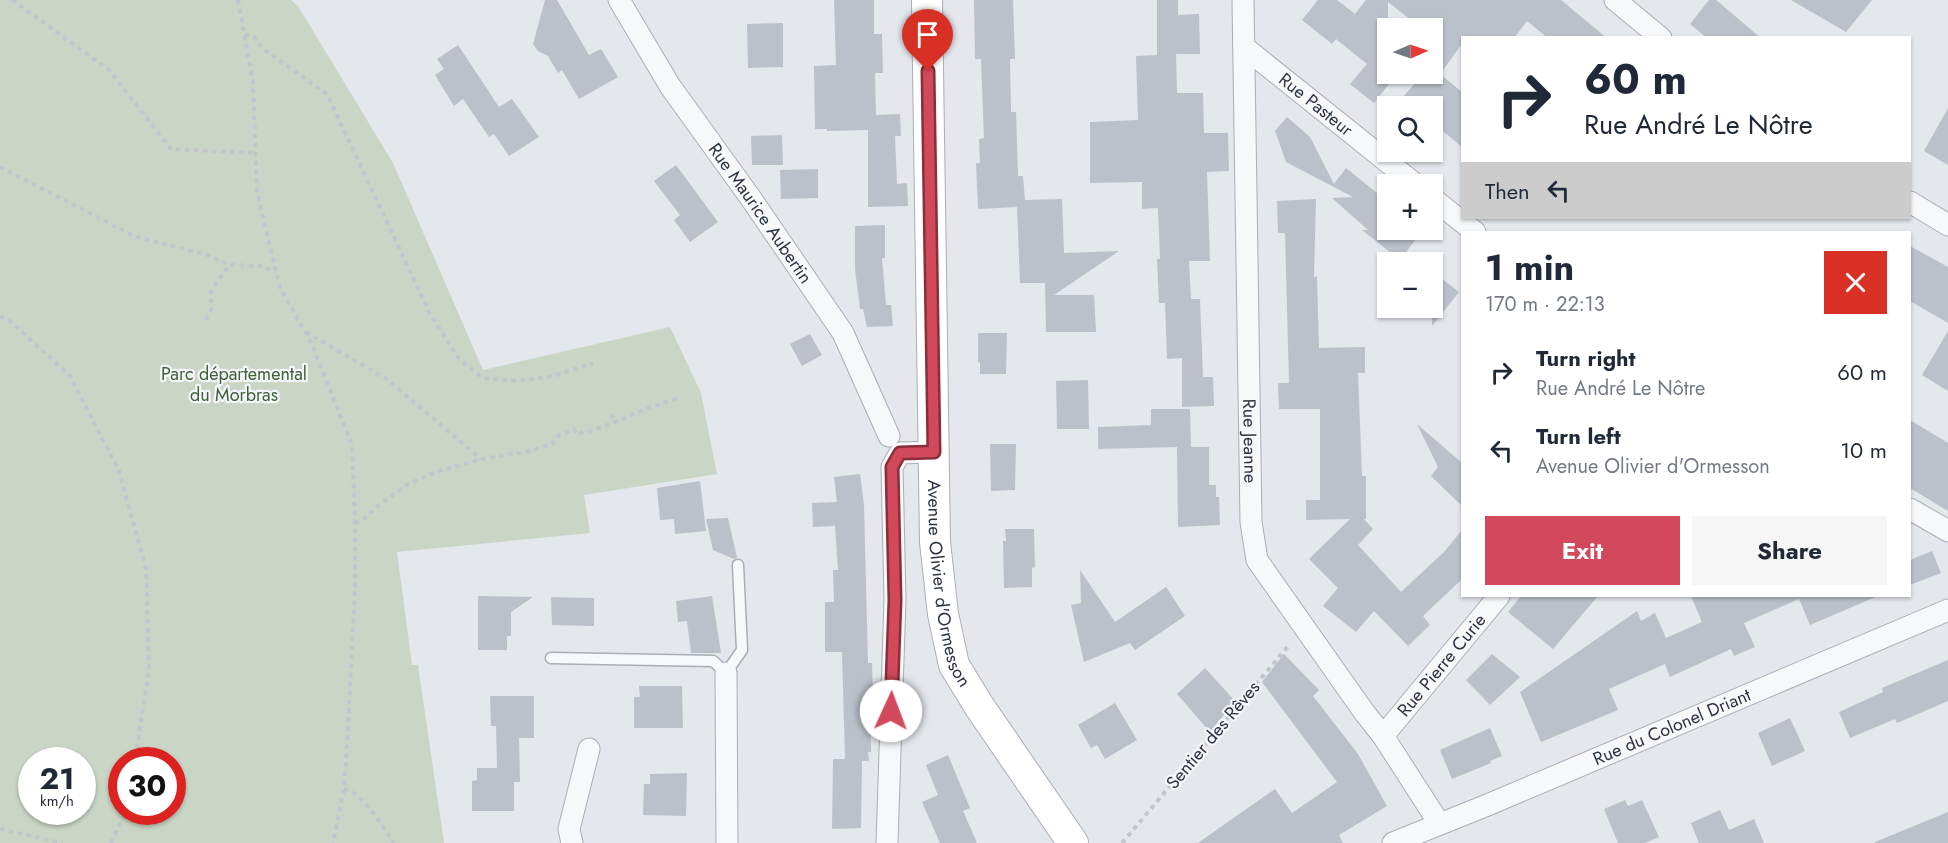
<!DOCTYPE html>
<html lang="en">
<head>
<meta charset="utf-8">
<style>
	body { margin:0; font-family:Jost,sans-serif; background:#f6f6f7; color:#1f2937; height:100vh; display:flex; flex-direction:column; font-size:22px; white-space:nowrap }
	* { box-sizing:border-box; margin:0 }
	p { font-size:20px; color:#747a83 }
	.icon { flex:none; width:33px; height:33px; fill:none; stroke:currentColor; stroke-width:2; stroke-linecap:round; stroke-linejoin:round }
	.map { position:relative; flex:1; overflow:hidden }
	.side { position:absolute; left:1461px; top:231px; width:450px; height:366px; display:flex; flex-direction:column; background:#fff; border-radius:0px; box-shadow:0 2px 4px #0004 }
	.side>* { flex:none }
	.guide { position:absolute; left:1461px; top:36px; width:450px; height:183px; border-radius:0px; box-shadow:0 2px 4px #0004; background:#fff; color:#1f2937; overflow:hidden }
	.needle { width:39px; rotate:88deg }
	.buttons { position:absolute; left:1377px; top:18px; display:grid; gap:12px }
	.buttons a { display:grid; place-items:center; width:66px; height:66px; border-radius:0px; background:#fff; box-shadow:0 2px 4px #0004; font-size:30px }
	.speed { position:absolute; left:18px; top:747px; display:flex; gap:12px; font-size:30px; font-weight:700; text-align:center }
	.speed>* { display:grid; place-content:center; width:78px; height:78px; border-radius:50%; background:#fff; box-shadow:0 2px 4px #0004; line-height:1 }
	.speed small { font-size:15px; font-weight:400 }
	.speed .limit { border:9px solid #d22; background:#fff; color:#111 }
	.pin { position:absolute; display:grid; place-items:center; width:51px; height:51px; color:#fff; margin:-62px -26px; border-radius:50% 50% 50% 0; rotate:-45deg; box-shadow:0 0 6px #0007 }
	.pin .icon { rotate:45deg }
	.me { position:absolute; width:66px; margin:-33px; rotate:2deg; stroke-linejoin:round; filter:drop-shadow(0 0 4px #0008) }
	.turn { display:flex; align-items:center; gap:21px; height:126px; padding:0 24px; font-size:27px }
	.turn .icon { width:78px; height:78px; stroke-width:2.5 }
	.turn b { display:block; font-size:42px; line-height:51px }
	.then { display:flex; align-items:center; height:57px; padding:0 24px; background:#0003; gap:12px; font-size:22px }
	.round { display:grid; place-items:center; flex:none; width:63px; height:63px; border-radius:0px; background:#f6f6f7 }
	.head { display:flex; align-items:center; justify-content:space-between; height:102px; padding:0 24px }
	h1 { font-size:36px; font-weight:700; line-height:45px }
	.cta { display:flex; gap:12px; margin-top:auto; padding:12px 24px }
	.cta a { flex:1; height:69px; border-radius:0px; background:#d1495b; color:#fff; font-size:24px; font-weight:700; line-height:69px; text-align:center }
	.cta a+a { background:#f6f6f7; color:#1f2937 }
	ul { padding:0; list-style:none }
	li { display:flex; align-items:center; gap:18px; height:78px; padding:0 24px }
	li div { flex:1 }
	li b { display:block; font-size:22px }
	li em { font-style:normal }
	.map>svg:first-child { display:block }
	.green { fill:#c9d6c5; fill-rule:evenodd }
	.building { fill:#bbc0ca }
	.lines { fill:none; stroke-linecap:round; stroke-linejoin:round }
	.lane-casing { stroke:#a9aeb7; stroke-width:13 }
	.street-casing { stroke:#a9aeb7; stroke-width:23 }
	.secondary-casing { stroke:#a9aeb7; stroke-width:32 }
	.path { stroke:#c2c5cb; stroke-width:4; stroke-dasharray:4.5 4.5; stroke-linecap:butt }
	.lane { stroke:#f7f8fa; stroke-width:10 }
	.street { stroke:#f7f8fa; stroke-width:21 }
	.secondary { stroke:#fff; stroke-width:30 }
	.route-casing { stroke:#882f3b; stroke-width:15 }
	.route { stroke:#d1495b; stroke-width:10 }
	.labels { text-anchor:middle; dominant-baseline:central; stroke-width:4.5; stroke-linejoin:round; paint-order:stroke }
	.street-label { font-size:18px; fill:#2b3445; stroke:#f4f6f9 }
	.park-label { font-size:18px; fill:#3f6138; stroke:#f4f6f9 }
</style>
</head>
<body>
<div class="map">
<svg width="1948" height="843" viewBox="0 0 1948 843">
	<rect width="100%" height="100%" fill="#e4e7ec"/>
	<path class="green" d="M0 0H291L298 6 393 163 483 370 670 327 701 393 717 474 584 495 590 533 397 552 412 665H418L444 843H0ZM82 760V812H32V760ZM172 760V812H122V760Z"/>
	<g class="building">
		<polygon points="545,0 557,0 589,55 601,49 618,77 579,99 562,70 558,73 548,56 538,51 533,44"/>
		<polygon points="834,0 874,0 874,34 882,34 883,73 875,73 876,115 900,114 901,136 895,136 897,184 907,183 908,206 868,207 868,130 827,131 827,129 815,129 814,66 836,65"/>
		<polygon points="974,0 1013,0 1015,59 1010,59 1011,112 1016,112 1018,176 1023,176 1025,200 1062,199 1064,253 1119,251 1054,295 1094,295 1096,332 1046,332 1045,283 1020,283 1017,207 978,209 976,163 980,163 979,139 984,138 981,59 975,59"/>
		<polygon points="1157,0 1178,0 1178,15 1199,14 1200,54 1176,54 1177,93 1203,93 1204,133 1228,133 1229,171 1207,172 1210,261 1189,261 1191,299 1200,299 1203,377 1213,377 1214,406 1182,407 1182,358 1167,359 1165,303 1159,303 1157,259 1160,259 1158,208 1142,209 1142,182 1090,183 1090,122 1138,120 1136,56 1157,55"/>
		<polygon points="1318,0 1337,0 1355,14 1366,0 1561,0 1607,38 1548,38 1527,21 1514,38 1462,38 1462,44 1440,74 1462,92 1462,147 1432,122 1432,106 1414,106 1403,97 1423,74 1432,74 1432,28 1421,28 1388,2 1388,74 1397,74 1374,103 1350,84 1367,64 1336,39 1332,44 1302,20"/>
		<polygon points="1709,0 1716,0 1761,38 1707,38 1690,24"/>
		<polygon points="1791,0 1872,0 1846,32"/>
		<polygon points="783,23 783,67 748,68 747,24"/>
		<polygon points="458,45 499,107 512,99 539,137 509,156 494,134 489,137 463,99 454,106 435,75 444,69 437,59"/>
		<polygon points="1948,108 1948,165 1924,151"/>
		<polygon points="1287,117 1310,137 1334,184 1346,168 1388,202 1388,230 1423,230 1400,260 1362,230 1368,230 1332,198 1353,197 1286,162 1275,131"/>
		<polygon points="782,135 783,165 752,165 751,136"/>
		<polygon points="676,165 718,222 690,242 674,220 680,215 654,181"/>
		<polygon points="818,169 818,198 781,199 780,170"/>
		<polygon points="1316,199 1314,277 1317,276 1319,348 1365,347 1365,373 1358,373 1362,476 1366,476 1366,519 1364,519 1373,529 1358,545 1401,592 1444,552 1462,530 1462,579 1423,616 1430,625 1408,646 1374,611 1356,632 1323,606 1338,588 1309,559 1350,519 1306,520 1306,500 1320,500 1320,409 1279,409 1278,383 1289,383 1285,233 1278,233 1277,201"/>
		<polygon points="885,225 885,258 882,258 886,305 891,305 893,326 867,327 863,309 860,309 855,269 855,226"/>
		<polygon points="1910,246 1948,267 1948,323 1910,301"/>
		<polygon points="1432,271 1459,292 1432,326"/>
		<polygon points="1948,331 1948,391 1922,375"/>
		<polygon points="978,333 1007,333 1006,374 980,374 980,363 978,362"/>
		<polygon points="810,334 822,355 802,366 790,344"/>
		<polygon points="1088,380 1089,429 1057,429 1056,381"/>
		<polygon points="1151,409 1190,409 1191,447 1209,447 1209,485 1216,485 1216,497 1219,497 1220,525 1178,527 1177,447 1098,449 1098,427 1151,425"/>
		<polygon points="1910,420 1948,443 1948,511 1910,488"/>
		<polygon points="1417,424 1462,463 1462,506 1431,476 1438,467"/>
		<polygon points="990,444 1016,444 1015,490 991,491"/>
		<polygon points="860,474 864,505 868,663 872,663 873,695 870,695 871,752 868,752 869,761 862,761 861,828 832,829 833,759 845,759 842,652 825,652 825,602 834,602 833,570 838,570 835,526 813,527 812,503 837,502 834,477"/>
		<polygon points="700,481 706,531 675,534 674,519 660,520 657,488"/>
		<polygon points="728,518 737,558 734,559 713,550 706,519"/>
		<polygon points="1005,529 1034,529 1035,567 1032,568 1032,587 1004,588 1003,541 1006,541"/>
		<polygon points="1932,551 1941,573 1910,585 1910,560"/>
		<polygon points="1080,570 1115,622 1166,587 1185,616 1135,650 1130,643 1084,662 1071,605 1081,603"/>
		<polygon points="478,596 533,597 511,612 511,636 507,636 507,650 478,650"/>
		<polygon points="712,596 721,653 691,653 687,621 678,622 676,601"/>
		<polygon points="1521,596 1598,596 1553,649 1508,612"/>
		<polygon points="1691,596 1878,596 1810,625 1799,599 1744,623 1755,647 1734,656 1731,649 1670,677 1665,664 1609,689 1618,710 1541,742 1520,692 1637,611 1641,621 1655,613 1666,638 1702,622"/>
		<polygon points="551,597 594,598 594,626 552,625"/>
		<polygon points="1284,654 1319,690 1313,696 1358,754 1387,806 1339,835 1343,843 1198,843 1275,789 1292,813 1337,782 1262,682"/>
		<polygon points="1492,654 1520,677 1490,705 1466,680"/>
		<polygon points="1948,660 1948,701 1897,723 1895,719 1850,738 1839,712 1883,692 1882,688"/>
		<polygon points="1205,668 1235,701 1210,732 1177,694"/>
		<polygon points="639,686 682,686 683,728 634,728 634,697 640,697"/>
		<polygon points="490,696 534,696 534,738 519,738 520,782 514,782 514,811 472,811 472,781 477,780 477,768 497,768 496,726 491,726"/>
		<polygon points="1115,703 1137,740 1105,759 1097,745 1091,748 1078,725"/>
		<polygon points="1790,718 1805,751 1772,766 1758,733"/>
		<polygon points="1490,728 1502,756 1490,761 1491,763 1452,779 1440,750"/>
		<polygon points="948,755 970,808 963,811 977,843 940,843 922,802 938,795 926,765"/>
		<polygon points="687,773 686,816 643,815 644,784 650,784 650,774"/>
		<polygon points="1625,800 1628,806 1642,800 1659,837 1645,843 1618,843 1604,809"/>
		<polygon points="1720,810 1729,830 1754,819 1764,843 1699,843 1691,823"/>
		<polygon points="1948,812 1948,843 1875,843 1875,842"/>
	</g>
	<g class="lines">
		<defs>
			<polyline id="lane" points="551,658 713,661 726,673 742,650 738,565"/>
			<g id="street">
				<path id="s1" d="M619 0 670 86 752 200 843 333 889 436"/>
				<path id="s2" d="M1243 0 1251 522 1257 560 1364 712 1383 736 1439 823"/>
				<polyline points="1615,0 1661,38"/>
				<path id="s3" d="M1244 47 1415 184"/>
				<polyline points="1432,198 1475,232"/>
				<polyline points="1910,202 1948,225"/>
				<polyline points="1910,509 1948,531"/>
				<polyline points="726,673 727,843"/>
				<path id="s4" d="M1383 736 1499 596"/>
				<polyline points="572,843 569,829 589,749"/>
				<polyline points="887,843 895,600 892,467 900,453 934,452"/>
				<path id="s5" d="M1393 843 1485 806 1948 610"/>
			</g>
			<g id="secondary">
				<path id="s6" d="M927 0 935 542 943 614 954 665 979 706 1073 843"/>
			</g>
		</defs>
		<use href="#lane" class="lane-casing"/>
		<use href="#street" class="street-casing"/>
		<use href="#secondary" class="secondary-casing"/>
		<g class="path">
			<polyline points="12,0 109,70 171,149 256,153"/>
			<polyline points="238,0 253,82 257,192 280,288 311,342 352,445 355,523 355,587 348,731 344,789 333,843"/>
			<polyline points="245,35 253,35 263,49 327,94 429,312 459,359 483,378 516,381 554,376 593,363"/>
			<polyline points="0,167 136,237 208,255 229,265 261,266 275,272"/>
			<polyline points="0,317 9,320 70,376 119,471 146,569 149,669 135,760"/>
			<polyline points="206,320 211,309 211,291 229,265"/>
			<polyline points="306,332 388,380 481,459"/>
			<polyline points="612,414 614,422"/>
			<path d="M355 523 360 522 378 506 408 484 436 472 482 459 530 451 552 444 558 436 574 429 577 434C612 427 643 407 677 399"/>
			<path d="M344 789C362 791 384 829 394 843"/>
			<polyline points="0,829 63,843"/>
			<polyline points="111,843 125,812"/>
			<polyline points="1122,843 1290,644"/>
		</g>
		<use href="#lane" class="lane"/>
		<use href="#street" class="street"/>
		<use href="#secondary" class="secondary"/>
	</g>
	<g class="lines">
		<defs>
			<polyline id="route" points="891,711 895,600 892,467 900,453 934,452 928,71"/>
		</defs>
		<use href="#route" class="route-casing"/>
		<use href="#route" class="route"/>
	</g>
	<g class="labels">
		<g class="street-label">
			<text stroke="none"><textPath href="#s3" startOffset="92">Rue Pasteur</textPath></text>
			<text stroke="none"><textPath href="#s1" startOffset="256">Rue Maurice Aubertin</textPath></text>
			<text stroke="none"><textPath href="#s2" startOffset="441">Rue Jeanne</textPath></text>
			<text stroke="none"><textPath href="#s6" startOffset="585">Avenue Olivier d'Ormesson</textPath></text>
			<text stroke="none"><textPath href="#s4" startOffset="92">Rue Pierre Curie</textPath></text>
			<text stroke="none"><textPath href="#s5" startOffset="302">Rue du Colonel Driant</textPath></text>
			<text transform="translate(1213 735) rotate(-50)">Sentier des Rêves</text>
		</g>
		<g class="park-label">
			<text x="234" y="374">Parc départemental<tspan x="234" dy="21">du Morbras</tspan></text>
		</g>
	</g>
</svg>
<div class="buttons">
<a><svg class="needle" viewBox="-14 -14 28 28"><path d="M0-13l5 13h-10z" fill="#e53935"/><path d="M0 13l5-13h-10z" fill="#747a83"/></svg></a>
<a><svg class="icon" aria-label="search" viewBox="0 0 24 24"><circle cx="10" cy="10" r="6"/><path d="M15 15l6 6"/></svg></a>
<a>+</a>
<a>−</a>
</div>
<div class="speed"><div>21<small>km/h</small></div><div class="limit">30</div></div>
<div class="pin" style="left:928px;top:71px;background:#d93025"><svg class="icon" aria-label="arrive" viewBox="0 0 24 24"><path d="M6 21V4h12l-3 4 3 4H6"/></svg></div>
<svg class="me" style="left:891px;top:711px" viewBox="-20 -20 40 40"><circle r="19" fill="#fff"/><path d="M0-13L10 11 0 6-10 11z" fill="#d1495b"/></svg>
<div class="guide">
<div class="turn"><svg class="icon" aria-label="right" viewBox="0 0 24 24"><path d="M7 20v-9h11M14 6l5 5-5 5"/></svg><div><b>60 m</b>Rue André Le Nôtre</div></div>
<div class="then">Then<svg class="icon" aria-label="left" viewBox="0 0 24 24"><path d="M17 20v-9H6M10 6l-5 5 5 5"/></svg></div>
</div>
<section class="side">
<div class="head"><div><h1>1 min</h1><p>170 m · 22:13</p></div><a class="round" style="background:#d93025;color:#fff"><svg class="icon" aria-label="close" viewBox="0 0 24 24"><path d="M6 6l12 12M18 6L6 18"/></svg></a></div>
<ul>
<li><svg class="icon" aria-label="right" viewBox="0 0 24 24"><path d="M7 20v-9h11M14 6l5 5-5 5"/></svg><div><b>Turn right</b><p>Rue André Le Nôtre</p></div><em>60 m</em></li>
<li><svg class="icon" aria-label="left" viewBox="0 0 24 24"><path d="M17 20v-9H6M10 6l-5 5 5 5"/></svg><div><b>Turn left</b><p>Avenue Olivier d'Ormesson</p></div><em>10 m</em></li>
</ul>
<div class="cta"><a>Exit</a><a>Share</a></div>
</section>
</div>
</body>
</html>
